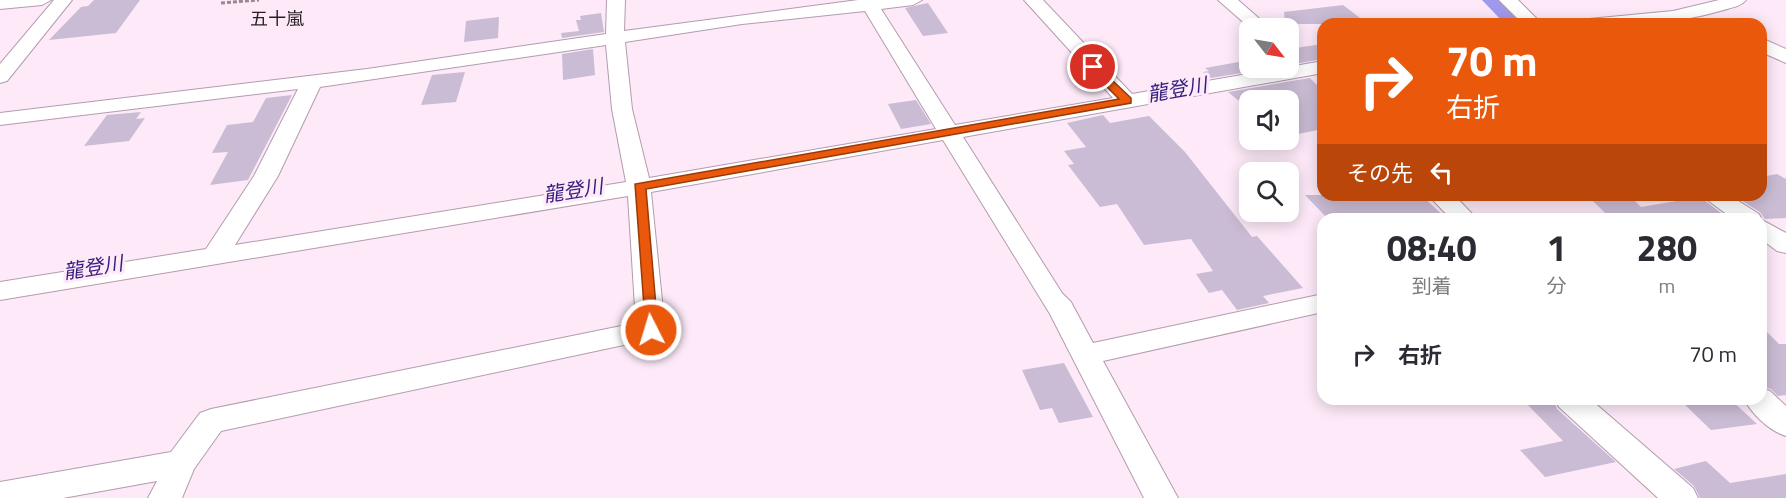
<!DOCTYPE html>
<html lang="ja">
<head>
<meta charset="utf-8">
<style>
	body { margin:0; font-family:"Titillium Web","Noto Sans JP",sans-serif; background:#f7f7f7; color:#2b2b33; height:100vh; display:flex; flex-direction:column; font-size:22px; white-space:nowrap }
	* { box-sizing:border-box; margin:0 }
	p { font-size:20px; color:#7c7c81 }
	.icon { flex:none; width:33px; height:33px; fill:none; stroke:currentColor; stroke-width:2; stroke-linecap:round; stroke-linejoin:round }
	.map { position:relative; flex:1; overflow:hidden }
	.panel { position:absolute; left:1317px; top:213px; width:450px; height:192px; display:flex; flex-direction:column; background:#fff; border-radius:18px; box-shadow:0 3px 15px #0003 }
	.panel>* { flex:none }
	.hud { position:absolute; left:1317px; top:18px; width:450px; height:183px; border-radius:18px; box-shadow:0 3px 15px #0003; background:#ea580c; color:#fff; overflow:hidden }
	.needle { width:39px; rotate:121deg }
	.tools { position:absolute; left:1239px; top:18px; display:grid; gap:12px }
	.tools a { display:grid; place-items:center; width:60px; height:60px; border-radius:12px; background:#fff; box-shadow:0 3px 15px #0003; font-size:30px }
	.pin { position:absolute; display:grid; place-items:center; width:51px; height:51px; color:#fff; margin:-26px; border:3px solid #fff; border-radius:50%; box-shadow:0 2px 6px #0007 }
	.me { position:absolute; width:66px; margin:-33px; rotate:355deg; stroke-linejoin:round; filter:drop-shadow(0 0 4px #0008) }
	.turn { display:flex; align-items:center; gap:21px; height:126px; padding:0 30px; font-size:27px }
	.turn .icon { width:78px; height:78px; stroke-width:2.5 }
	.turn b { display:block; font-size:42px; line-height:51px }
	.then { display:flex; align-items:center; height:57px; padding:0 30px; background:#0003; gap:12px; font-size:22px }
	.eta { display:flex; justify-content:space-evenly; align-items:center; height:102px; text-align:center }
	.eta b { font-size:36px; font-weight:700; line-height:42px }
	ul { padding:0; list-style:none }
	li { display:flex; align-items:center; gap:18px; height:78px; padding:0 30px }
	li div { flex:1 }
	li b { display:block; font-size:22px }
	li em { font-style:normal }
	.map>svg:first-child { display:block }
	.lines { fill:none; stroke-linecap:round; stroke-linejoin:round }
	.river { fill:#a09aee; fill-rule:evenodd }
	.building { fill:#cabcd4 }
	.street-casing { stroke:#b29cad; stroke-width:2 }
	.path { stroke:#978894; stroke-width:3; stroke-dasharray:4 2; stroke-linecap:butt }
	.street { fill:#fff; fill-rule:evenodd }
	.route { fill:#ea580c; stroke:#983908; stroke-width:1.5 }
	.labels { text-anchor:middle; dominant-baseline:central; stroke-width:6; stroke-linejoin:round; paint-order:stroke }
	.far-quarter-label { font-size:18px; fill:#261e25; stroke:#fde9f8 }
	.water-label { font-size:20px; font-style:italic; fill:#341d7c; stroke:#fde9f8 }
</style>
</head>
<body>
<div class="map">
<svg width="1786" height="498" viewBox="0 0 1786 498">
	<rect width="100%" height="100%" fill="#fde9f8"/>
	<g class="lines">
		<polygon class="river" points="1482,0 1512,0 1535,24 1505,24"/>
	</g>
	<g class="building">
		<polygon points="94,0 140,0 116,33 49,40 81,7 88,6"/>
		<polygon points="928,3 948,33 923,36 905,8"/>
		<polygon points="1343,5 1368,24 1285,24 1284,12"/>
		<polygon points="601,13 604,32 562,38 561,33 579,31 576,20 581,20 580,16"/>
		<polygon points="499,17 498,38 464,42 466,21"/>
		<polygon points="1323,44 1323,59 1288,65 1288,49"/>
		<polygon points="593,49 595,75 563,80 562,54"/>
		<polygon points="1250,60 1250,68 1272,68 1211,78 1203,72 1209,71 1205,68"/>
		<polygon points="465,72 456,102 421,105 432,75"/>
		<polygon points="1310,78 1323,91 1323,129 1288,136 1288,100 1250,100 1250,110 1228,92"/>
		<polygon points="292,95 248,180 210,185 228,152 212,153 227,125 253,122 266,98"/>
		<polygon points="916,100 931,124 901,129 888,104"/>
		<polygon points="141,112 136,119 145,118 129,141 84,146 107,115"/>
		<polygon points="1103,115 1110,123 1149,116 1185,152 1252,237 1257,236 1303,288 1263,296 1269,303 1237,310 1222,290 1209,293 1196,274 1213,271 1191,239 1144,245 1117,204 1100,207 1068,165 1074,164 1064,151 1086,147 1067,123"/>
		<polygon points="1777,174 1786,179 1786,218 1765,219 1760,212 1733,195 1761,195 1761,177"/>
		<polygon points="1305,195 1421,195 1447,219 1360,219 1356,215 1328,219"/>
		<polygon points="1587,195 1612,195 1619,201 1634,200 1641,207 1700,197 1729,219 1611,219"/>
		<polygon points="1761,326 1779,344 1786,344 1786,395 1778,396 1771,389 1761,386"/>
		<polygon points="1064,363 1093,417 1059,423 1052,408 1040,410 1022,370"/>
		<polygon points="1522,399 1553,399 1557,409 1616,462 1545,477 1520,450 1563,441"/>
		<polygon points="1679,399 1730,399 1757,424 1711,430"/>
		<polygon points="1706,461 1730,483 1786,474 1786,498 1700,498 1694,486 1674,469"/>
	</g>
	<g class="lines">
		<defs>
			<g id="street">
				<polygon points="0,0 51,0 42,5 0,9"/>
				<polygon points="54,0 72,0 7,81 0,83 0,64"/>
				<path d="M607 0H625L624 31 858 0H922L913 5 881 9 955 125 1113 98 1024 0H1043L1132 94 1323 61V73L963 137 1062 293 1071 302 1093 343 1323 294V312L1103 361 1178 498H1144L1050 314 943 140 651 192 665 330 661 337 221 431 194 469 182 498H148L157 481 63 498H0V482L171 452 200 413 211 409 636 323 628 196 0 300V282L206 249 254 176 298 89 0 125V113L367 69 606 34ZM865 11 936 129 649 178 632 109 625 42 742 24ZM606 45 612 109 626 182 235 245 278 176 320 87Z"/>
				<polygon points="1218,0 1238,0 1270,28 1250,28"/>
				<polygon points="1499,0 1518,0 1542,24 1523,24"/>
				<path d="M1719 0H1746C1741 7 1729 8 1720 11 1673 25 1628 24 1580 24L1589 19 1673 11Z"/>
				<polygon points="1761,38 1786,49 1786,63 1761,52"/>
				<polygon points="1428,195 1454,195 1477,219 1451,219"/>
				<polygon points="1701,195 1729,195 1759,214 1762,220 1786,233 1786,253 1777,251 1761,239 1761,219 1733,219"/>
				<path d="M1761 388 1770 391 1786 406V436C1769 431 1752 414 1744 399H1761Z"/>
				<polygon points="1555,399 1590,399 1693,488 1698,498 1658,498 1559,407"/>
			</g>
		</defs>
		<use href="#street" class="street-casing"/>
		<polyline class="path" points="221,3 259,0"/>
		<use href="#street" class="street"/>
	</g>
	<polygon class="route" points="1089,65 1096,65 1131,98 1131,103 646,189 658,330 656,334 646,334 635,184 1119,99 1089,69"/>
	<g class="labels">
		<g class="far-quarter-label">
			<text x="277" y="18">五十嵐</text>
		</g>
		<g class="water-label">
			<text transform="translate(1177 89) rotate(-10)">龍登川</text>
			<text transform="translate(573 190) rotate(-9)">龍登川</text>
			<text transform="translate(93 267) rotate(-9)">龍登川</text>
		</g>
	</g>
</svg>
<div class="tools">
<a><svg class="needle" viewBox="-14 -14 28 28"><path d="M0-13l5 13h-10z" fill="#e53935"/><path d="M0 13l5-13h-10z" fill="#7c7c81"/></svg></a>
<a><svg class="icon" aria-label="sound" viewBox="0 0 24 24"><path d="M4 9h4l5-4v14l-5-4H4zM17 9q2 3 0 6"/></svg></a>
<a><svg class="icon" aria-label="search" viewBox="0 0 24 24"><circle cx="10" cy="10" r="6"/><path d="M15 15l6 6"/></svg></a>
</div>
<div class="pin" style="left:1093px;top:67px;background:#d93025"><svg class="icon" aria-label="arrive" viewBox="0 0 24 24"><path d="M6 21V4h12l-3 4 3 4H6"/></svg></div>
<svg class="me" style="left:651px;top:330px" viewBox="-20 -20 40 40"><circle r="17" fill="#ea580c" stroke="#fff" stroke-width="3"/><path d="M0-11L8 9 0 5-8 9z" fill="#fff"/></svg>
<div class="hud">
<div class="turn"><svg class="icon" aria-label="right" viewBox="0 0 24 24"><path d="M7 20v-9h11M14 6l5 5-5 5"/></svg><div><b>70 m</b>右折</div></div>
<div class="then">その先<svg class="icon" aria-label="left" viewBox="0 0 24 24"><path d="M17 20v-9H6M10 6l-5 5 5 5"/></svg></div>
</div>
<section class="panel">
<div class="eta">
<div><b>08:40</b><p>到着</p></div>
<div><b>1</b><p>分</p></div>
<div><b>280</b><p>m</p></div>
</div>
<ul>
<li><svg class="icon" aria-label="right" viewBox="0 0 24 24"><path d="M7 20v-9h11M14 6l5 5-5 5"/></svg><div><b>右折</b></div><em>70 m</em></li>
</ul>
</section>
</div>
</body>
</html>
